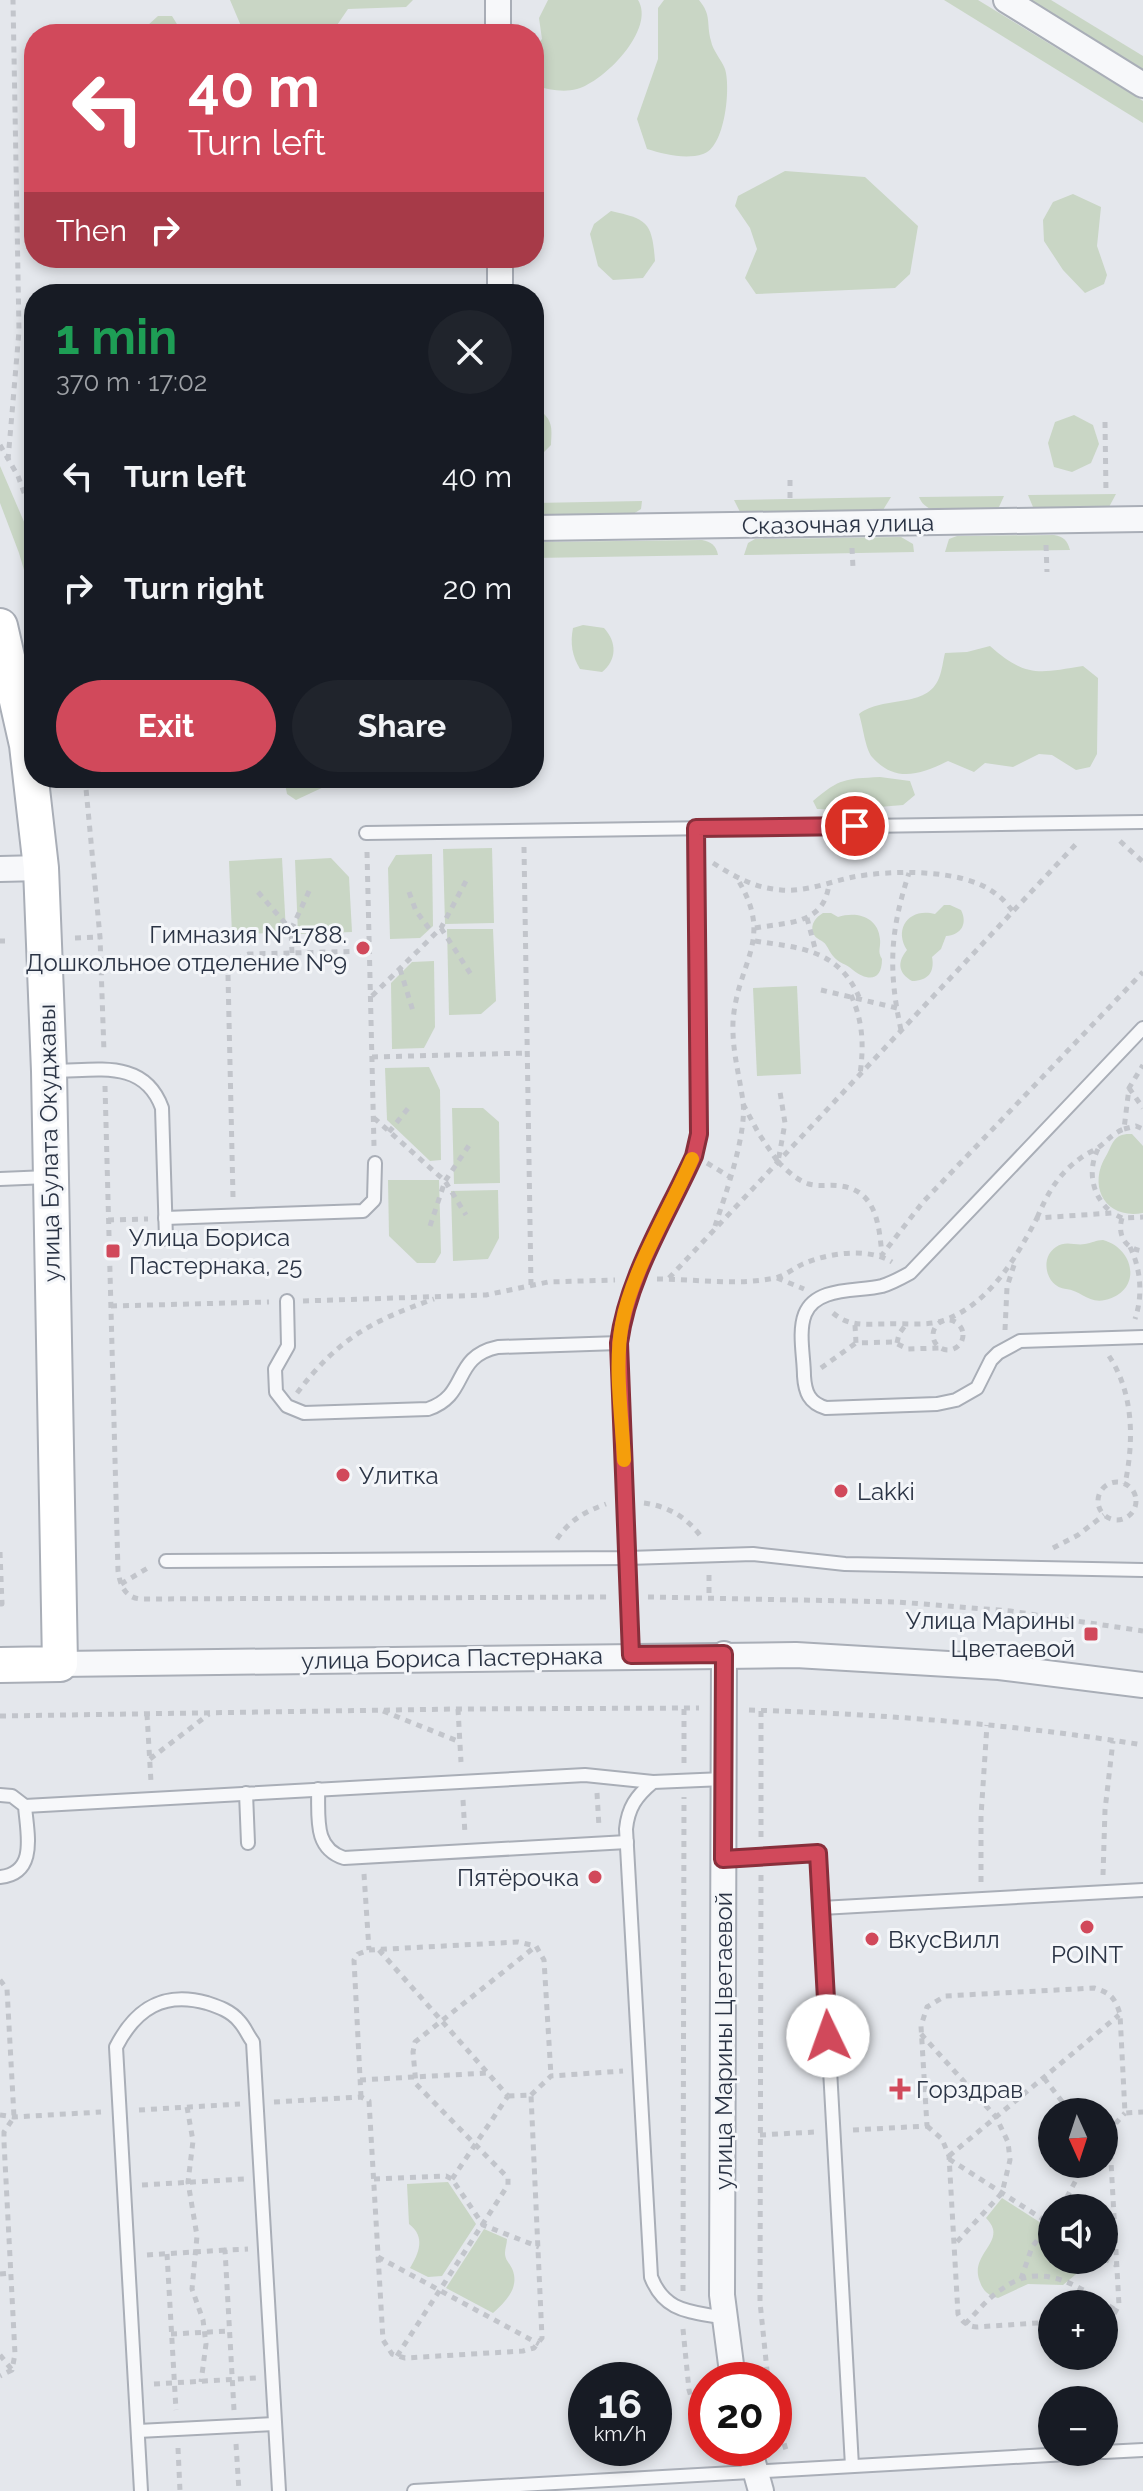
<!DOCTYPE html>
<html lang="en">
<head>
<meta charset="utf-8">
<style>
	body { margin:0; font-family:Raleway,sans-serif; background:#20242c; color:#f1f3f6; height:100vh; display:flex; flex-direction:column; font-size:30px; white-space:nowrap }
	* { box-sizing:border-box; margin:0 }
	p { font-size:26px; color:#9ea1a6 }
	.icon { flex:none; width:44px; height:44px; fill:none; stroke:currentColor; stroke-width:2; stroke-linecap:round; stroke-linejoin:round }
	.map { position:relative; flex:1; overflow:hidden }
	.details { position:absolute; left:24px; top:284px; width:520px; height:504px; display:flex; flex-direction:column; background:#171b24; border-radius:32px; box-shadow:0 4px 12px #0003 }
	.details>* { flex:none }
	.hud { position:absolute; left:24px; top:24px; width:520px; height:244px; border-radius:32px; box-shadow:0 4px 12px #0003; background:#d1495b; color:#fff; overflow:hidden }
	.needle { width:52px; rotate:177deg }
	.buttons { position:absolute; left:1038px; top:2098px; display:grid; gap:16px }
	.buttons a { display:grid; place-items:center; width:80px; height:80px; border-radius:50%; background:#171b24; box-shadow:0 4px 12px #0003; font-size:40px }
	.speed { position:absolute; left:568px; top:2362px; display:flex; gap:16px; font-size:40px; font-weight:700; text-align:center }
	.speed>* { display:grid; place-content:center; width:104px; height:104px; border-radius:50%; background:#171b24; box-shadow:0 4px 12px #0003; line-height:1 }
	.speed small { font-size:20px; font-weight:400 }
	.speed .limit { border:12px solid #d22; background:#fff; color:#111 }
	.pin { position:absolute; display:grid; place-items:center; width:68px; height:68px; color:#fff; margin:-34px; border:4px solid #fff; border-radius:50%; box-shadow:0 2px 8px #0007 }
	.me { position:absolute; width:88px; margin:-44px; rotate:357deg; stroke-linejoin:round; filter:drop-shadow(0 0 6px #0008) }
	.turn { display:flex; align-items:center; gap:28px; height:168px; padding:0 32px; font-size:36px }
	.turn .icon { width:104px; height:104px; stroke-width:2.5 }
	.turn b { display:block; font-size:56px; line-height:68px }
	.then { display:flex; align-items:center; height:76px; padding:0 32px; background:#0003; gap:16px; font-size:30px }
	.round { display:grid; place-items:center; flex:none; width:84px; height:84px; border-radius:42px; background:#20242c }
	.overview { display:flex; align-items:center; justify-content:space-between; height:136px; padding:0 32px }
	h1 { font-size:48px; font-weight:700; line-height:60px; color:#1e9e55 }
	.primary-button { display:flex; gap:16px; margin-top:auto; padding:16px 32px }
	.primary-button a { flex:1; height:92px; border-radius:48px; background:#d1495b; color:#fff; font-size:32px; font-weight:700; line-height:92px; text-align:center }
	.primary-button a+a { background:#20242c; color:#f1f3f6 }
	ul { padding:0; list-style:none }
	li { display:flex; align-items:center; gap:24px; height:112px; padding:0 32px }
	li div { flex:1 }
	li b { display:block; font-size:30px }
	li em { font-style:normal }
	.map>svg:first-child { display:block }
	.green { fill:#c9d6c5 }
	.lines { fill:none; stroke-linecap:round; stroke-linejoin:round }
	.lane-casing { stroke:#a9aeb7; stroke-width:16 }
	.street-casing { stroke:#a9aeb7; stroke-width:28 }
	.secondary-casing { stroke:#a9aeb7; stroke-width:38 }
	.path { stroke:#c2c5cb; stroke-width:5; stroke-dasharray:6 6; stroke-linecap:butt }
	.lane { stroke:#f7f8fa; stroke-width:12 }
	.street { stroke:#f7f8fa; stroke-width:24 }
	.secondary { stroke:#fff; stroke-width:34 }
	.route-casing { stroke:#882f3b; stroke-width:20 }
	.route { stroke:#d1495b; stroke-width:14 }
	.slow { stroke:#f59e0b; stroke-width:14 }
	.poi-dot { fill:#d1495b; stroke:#f4f6f9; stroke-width:3 }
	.labels { text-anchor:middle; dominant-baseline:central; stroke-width:6; stroke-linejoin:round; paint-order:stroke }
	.street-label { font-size:24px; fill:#2b3445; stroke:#f4f6f9 }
	.poi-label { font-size:24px; fill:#2b3445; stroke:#f4f6f9; text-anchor:start }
</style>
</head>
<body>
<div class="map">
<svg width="1143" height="2491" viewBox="0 0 1143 2491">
	<rect width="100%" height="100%" fill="#e4e7ec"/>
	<g class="green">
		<polygon points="230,0 413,0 406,7 348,9 331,34 237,34 241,26"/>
		<path d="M548 0H638C656 29 604 82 577 89 562 93 549 89 534 86V48L542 39 539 18Z"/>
		<path d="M664 0H699C712 16 706 22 711 41 713 51 721 59 725 69 731 88 725 148 703 154 685 160 664 154 647 149L637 119 658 59V8Z"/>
		<polygon points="944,0 978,0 1143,101 1143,123"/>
		<polygon points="1031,0 1051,0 1143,56 1143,69"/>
		<polygon points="158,16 172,16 183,34 105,34 147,26"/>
		<polygon points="785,171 865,177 918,226 910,274 895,288 756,294 745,278 757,249 750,228 735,206 738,196"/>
		<polygon points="1073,194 1101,207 1097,246 1107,275 1104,284 1085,293 1063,270 1044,241 1043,220 1053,202"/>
		<path d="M611 211C648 219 652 223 655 261L643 278 613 280 598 266 590 234 594 224Z"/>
		<path d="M538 409C553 420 552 427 551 445L540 456 534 458V410Z"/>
		<polygon points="1074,415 1093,425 1099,444 1091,463 1072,472 1054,467 1048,443 1055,422"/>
		<polygon points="0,466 34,545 34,604 19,553 0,503"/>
		<polygon points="1116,494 1109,507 1102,508 1040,509 1033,507 1028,495"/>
		<path d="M1004 496 999 507 993 510C972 511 928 521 919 497Z"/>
		<polygon points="891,497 883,510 876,512 746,514 740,512 734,500"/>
		<polygon points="642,501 641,509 630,516 534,518 534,503"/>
		<path d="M1054 535C1064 537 1067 540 1070 550L945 552 949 539 957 536Z"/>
		<polygon points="901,537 913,544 914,552 744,555 748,543 755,539"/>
		<path d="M702 540C711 542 716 545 718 555L534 558V542Z"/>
		<path d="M583 625 604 628C617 642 617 660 602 672L580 669C572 656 570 643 573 628Z"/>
		<path d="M990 646C1026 678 1039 673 1083 666L1098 678 1097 754 1090 767 1076 770 1052 755 1039 754 1013 767 985 763 974 772 948 761C921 774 896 784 872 757 865 748 863 726 859 714 884 695 927 709 939 678 942 671 943 661 945 653L967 652Z"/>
		<path d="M880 777 910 781 915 795 903 805 844 810 817 809 813 801C840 778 845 779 880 777Z"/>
		<polygon points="284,778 343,778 296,800 287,794"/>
		<polygon points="492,848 494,923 445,924 443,849"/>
		<polygon points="432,854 433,926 420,938 390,939 388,868 396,855"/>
		<polygon points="282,858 286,932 232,935 229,861"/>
		<polygon points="331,858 349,877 352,932 298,934 295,860"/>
		<path d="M944 905H950L961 910C968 924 961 935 946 936L941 949 932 957C935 972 928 981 912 981 898 973 897 962 907 950 893 928 910 907 935 914Z"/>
		<path d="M823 913H831L838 917C857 911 878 917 880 939 881 948 877 951 882 959 882 982 867 981 853 970 847 964 838 963 833 956 830 953 829 949 826 945 823 940 816 940 813 933 810 924 816 917 823 913Z"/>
		<polygon points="493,929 496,1001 481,1014 449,1015 447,929"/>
		<polygon points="434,961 435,1027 424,1048 392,1049 391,983 412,962"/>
		<polygon points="797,986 801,1074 757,1076 753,988"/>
		<polygon points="429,1067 440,1090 441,1160 430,1161 387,1120 385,1068"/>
		<polygon points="452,1108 483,1108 499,1122 500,1183 454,1184"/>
		<path d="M1132 1134 1143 1146V1213C1106 1220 1087 1187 1106 1156 1113 1144 1113 1133 1132 1134Z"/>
		<polygon points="388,1180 439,1180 441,1253 435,1263 417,1263 389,1236"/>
		<polygon points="498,1190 499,1238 488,1259 453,1261 451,1191"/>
		<path d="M1103 1240C1136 1249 1142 1292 1105 1300 1089 1304 1080 1290 1066 1289 1046 1287 1039 1258 1056 1247 1066 1240 1075 1246 1085 1244 1092 1243 1096 1240 1103 1240Z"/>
		<path d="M448 2182 476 2224 442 2276 428 2277 410 2268C419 2253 426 2237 409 2224L407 2184Z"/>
		<path d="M1002 2198 1052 2230V2260H1093L1063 2285 1028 2284 998 2298C989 2296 983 2291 980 2282 970 2258 997 2246 993 2229 992 2225 989 2221 986 2218Z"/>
		<path d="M484 2229 507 2239C507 2244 505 2248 505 2253 505 2261 511 2264 513 2271 519 2289 505 2302 493 2313L446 2288Z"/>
	</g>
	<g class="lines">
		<defs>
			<g id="lane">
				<polyline points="366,833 1143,822"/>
				<path d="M1143 1028 910 1273C901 1278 892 1283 882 1286 858 1292 816 1286 805 1314 798 1332 804 1357 804 1376 805 1392 809 1403 826 1408L937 1404 956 1400 977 1388 991 1360 998 1353 1020 1341 1143 1337"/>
				<path d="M52 1071C96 1071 144 1058 162 1108L166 1239"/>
				<polyline points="0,1179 48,1177"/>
				<polyline points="165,1218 363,1211 374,1200 375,1163"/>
				<path d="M287 1301 288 1346 275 1369 276 1392 287 1406 304 1413 428 1409C470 1395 451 1357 498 1347L619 1343"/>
				<polyline points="166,1561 628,1558 753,1554 845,1564 1143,1570"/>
				<path d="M631 1655 619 1343C629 1267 680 1207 699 1134L696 828"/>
				<path d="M724 1779 653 1782C636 1796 628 1808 626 1829L651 2277C665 2313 691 2311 724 2318"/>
				<path d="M318 1789C319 1817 313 1848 344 1858L627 1842"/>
				<polyline points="246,1793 248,1843"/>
				<path d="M0 1795 12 1796 25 1806C27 1833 38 1873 0 1877"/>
				<polyline points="25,1806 585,1775 653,1782"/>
				<polyline points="723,1859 818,1853 852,2466"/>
				<polyline points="821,1908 1143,1890"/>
				<polyline points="138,2431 275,2424"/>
				<polyline points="1104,2452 1143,2450"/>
				<path d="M141 2491 116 2047C136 2008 164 1991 207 2003 219 2007 231 2011 239 2021 245 2027 248 2036 253 2042L279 2491"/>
				<polyline points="414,2491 1102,2452"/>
			</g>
			<g id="street">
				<polyline points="1006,0 1143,85"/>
				<polyline points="498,34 498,0"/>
				<polyline points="500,258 500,294"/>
				<polyline points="534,528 1143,519"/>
				<polyline points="0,869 41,868"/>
				<polyline points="724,1654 722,2295 733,2380"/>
				<polyline points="60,1664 796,1655 999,1667 1143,1685"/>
				<polyline points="749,2448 761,2491"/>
			</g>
			<polyline id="secondary" points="0,626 27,745 41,868 49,1071 60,1664 0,1665"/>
		</defs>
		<use href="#lane" class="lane-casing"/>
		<use href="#street" class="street-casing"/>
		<use href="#secondary" class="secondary-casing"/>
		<g class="path">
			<polyline points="1105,422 1106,494"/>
			<polyline points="0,445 18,476 34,520"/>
			<polyline points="8,460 19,331 13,0"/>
			<polyline points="790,480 790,499"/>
			<polyline points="1046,545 1047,572"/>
			<polyline points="852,548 853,568"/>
			<polyline points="85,778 100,937 104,1052"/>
			<polyline points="1120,841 1143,862"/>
			<polyline points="524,847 531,1286"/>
			<polyline points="367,852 374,1146"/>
			<path d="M713 863C735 877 755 888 781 890 806 892 829 882 853 877 891 870 964 868 996 894 1003 898 1008 906 1013 911"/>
			<polyline points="258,892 291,930"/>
			<polyline points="409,892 416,911 434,935"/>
			<polyline points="807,918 816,952"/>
			<polyline points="441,928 472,976"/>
			<path d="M755 928C788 922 825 925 829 883"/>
			<polyline points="75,938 100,937"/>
			<polyline points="0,941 5,941"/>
			<path d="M755 941C800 948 838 949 859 997"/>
			<polyline points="292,953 291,930 310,889"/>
			<polyline points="400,969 413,1011"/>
			<polyline points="821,990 897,1008"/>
			<path d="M851 995C863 1022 864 1045 860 1074"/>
			<polyline points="372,996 441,928 466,881"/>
			<path d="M901 1030C888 970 890 931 909 873"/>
			<polyline points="372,1057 527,1053"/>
			<path d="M105 1086 118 1571C120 1585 125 1598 141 1599L610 1597"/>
			<polyline points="1129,1088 1143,1108"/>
			<polyline points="743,1104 759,1134 778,1162 785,1123 780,1092"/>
			<polyline points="374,1118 445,1181 466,1215"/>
			<polyline points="1124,1129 1136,1126 1143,1129"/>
			<polyline points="389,1132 410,1106"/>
			<path d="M1098 1149C1087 1171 1092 1196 1111 1212"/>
			<path d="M778 1162C787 1170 796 1180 809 1184 819 1187 830 1184 841 1186 877 1191 879 1226 882 1255L923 1202 1143 972"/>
			<polyline points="707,1163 730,1177"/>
			<path d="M233 1197 228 975C231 963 236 958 249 954L369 951"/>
			<path d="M1037 1218C1048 1192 1059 1173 1082 1157 1087 1153 1094 1151 1099 1147 1108 1140 1113 1133 1124 1129L1129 1088 1143 1065"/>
			<path d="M1122 1218C1117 1235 1125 1249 1143 1251"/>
			<polyline points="108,1220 148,1219"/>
			<polyline points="430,1226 445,1181 470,1144"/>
			<path d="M715 1226C726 1193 747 1134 743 1101 739 1074 732 1050 733 1022 737 961 776 939 736 877"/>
			<path d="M1130 1247C1141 1269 1143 1296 1135 1319"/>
			<polyline points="669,1278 1078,842"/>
			<polyline points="777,1278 804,1289"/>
			<path d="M657 1279C696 1279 737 1286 775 1278 785 1276 794 1268 803 1264 828 1253 868 1247 892 1262"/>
			<polyline points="303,1301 486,1295 548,1282 615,1280"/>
			<polyline points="111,1306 269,1302"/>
			<path d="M833 1313C849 1327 866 1324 886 1324 903 1323 926 1326 942 1321 989 1305 1016 1258 1037 1218L1112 1213 1122 1218 1143 1217"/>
			<circle cx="948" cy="1335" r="15"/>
			<polyline points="855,1325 856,1343 893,1342 908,1349 940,1348"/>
			<polyline points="1005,1330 1007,1287 1014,1265"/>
			<polyline points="897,1343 899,1334 907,1323"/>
			<path d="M1109 1356C1134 1394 1134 1441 1125 1484"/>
			<polyline points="821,1368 856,1343"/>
			<path d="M297 1393C338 1339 371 1321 434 1299"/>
			<circle cx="1117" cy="1501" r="19"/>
			<path d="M644 1503C668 1506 688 1518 702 1538"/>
			<path d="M557 1539C570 1520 584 1512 606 1504"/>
			<polyline points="1053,1548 1078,1535 1104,1515"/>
			<polyline points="0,1552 2,1604 0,1604"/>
			<polyline points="709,1575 709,1598"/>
			<polyline points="121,1584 151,1566"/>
			<polyline points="648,1597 898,1602 1010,1611 1143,1631"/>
			<polyline points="458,1709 461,1762"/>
			<path d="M749 1710C881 1714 1013 1724 1143 1745"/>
			<polyline points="383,1711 460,1742"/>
			<polyline points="147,1714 151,1782"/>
			<polyline points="0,1716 458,1709 699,1708"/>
			<polyline points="150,1759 209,1714"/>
			<polyline points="684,1763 684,1708"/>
			<polyline points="597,1793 599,1827"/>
			<polyline points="463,1800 465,1834"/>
			<polyline points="761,1837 761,1710"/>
			<polyline points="364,1874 369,1950"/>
			<polyline points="761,1875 760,2302 768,2380"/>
			<polyline points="1103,1875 1105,1810 1113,1741"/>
			<polyline points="981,1882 981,1816 987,1725"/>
			<polyline points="379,1950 508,2096"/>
			<polyline points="0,1980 7,1989 14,2117 4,2132 4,2142 15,2354 12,2370 0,2376"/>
			<polyline points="921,2034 996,2117 1008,2142 1010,2160 1002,2193 955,2244"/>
			<polyline points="1044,2078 1070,2112"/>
			<polyline points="360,2080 487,2073"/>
			<polyline points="531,2095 551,2076 623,2071"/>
			<polyline points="361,2097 354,1960 358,1954 369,1950 518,1942 536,1946 544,1960 551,2076"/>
			<polyline points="274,2102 361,2097 369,2101 383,2340 392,2354 405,2358 523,2351 534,2348 542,2338 531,2095 508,2096"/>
			<polyline points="187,2107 193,2141 188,2182 197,2236 192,2289 203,2320 206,2344 201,2382"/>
			<polyline points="139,2110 240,2104"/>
			<polyline points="0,2115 14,2117 101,2112"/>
			<path d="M927 2126 942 2139 949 2156 958 2314C963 2323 967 2326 977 2327L1052 2322"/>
			<path d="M853 2130 927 2126 921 2026 927 2007 945 1996 1094 1988C1111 1993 1115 1998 1120 2014L1125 2113 1143 2112"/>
			<polyline points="760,2135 815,2132"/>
			<polyline points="949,2156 1119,2015"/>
			<polyline points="949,2159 1052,2225"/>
			<polyline points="374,2179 446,2176 452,2179 483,2225 539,2247"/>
			<polyline points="452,2179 508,2096"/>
			<polyline points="142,2185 244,2179"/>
			<polyline points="1061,2208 1076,2180 1079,2164"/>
			<polyline points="167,2254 176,2410"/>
			<polyline points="147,2255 225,2250"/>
			<polyline points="378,2257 539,2344"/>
			<polyline points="1104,2258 1116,2265"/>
			<polyline points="0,2274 11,2273"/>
			<polyline points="1021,2279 1032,2247 1050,2224"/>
			<polyline points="683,2291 684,1797"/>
			<polyline points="1104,2319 1113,2316 1119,2305 1110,2144 1116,2123 1125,2113"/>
			<path d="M965 2324C977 2312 988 2298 1002 2289 1043 2258 1082 2289 1117 2311"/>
			<polyline points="683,2329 689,2390 706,2445"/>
			<polyline points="171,2334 230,2331"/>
			<polyline points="0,2355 12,2370"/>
			<polyline points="397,2356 508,2185 508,2178 416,2084 413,2052 415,2042 536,1946"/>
			<polyline points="154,2384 256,2378"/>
			<polyline points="774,2409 786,2450"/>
			<polyline points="234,2410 225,2250 248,2249"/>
			<polyline points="236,2444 239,2491"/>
			<polyline points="178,2448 180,2491"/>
		</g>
		<use href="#lane" class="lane"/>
		<use href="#street" class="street"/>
		<use href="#secondary" class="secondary"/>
	</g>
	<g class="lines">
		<defs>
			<path id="route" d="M828 2036 818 1853 723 1859 724 1654 631 1655 619 1343C628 1276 667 1216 694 1156L699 1134 696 828 855 826"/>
		</defs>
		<use href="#route" class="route-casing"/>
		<use href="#route" class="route"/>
		<path class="slow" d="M624 1460C622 1417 614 1365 622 1324 632 1270 670 1210 692 1159"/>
	</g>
	<g class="poi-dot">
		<circle cx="363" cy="948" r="8"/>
		<rect x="105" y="1243" width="16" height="16" rx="4"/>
		<circle cx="343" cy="1475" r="8"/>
		<circle cx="841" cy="1491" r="8"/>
		<rect x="1083" y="1626" width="16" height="16" rx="4"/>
		<circle cx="595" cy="1877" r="8"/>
		<circle cx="1087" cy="1927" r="8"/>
		<circle cx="872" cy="1939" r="8"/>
		<path d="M896 2077h8v8h8v8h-8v8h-8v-8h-8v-8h8z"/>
	</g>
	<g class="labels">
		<g class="street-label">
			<text transform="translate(838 524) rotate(-1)">Сказочная улица</text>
			<text transform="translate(49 1143) rotate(-91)">улица Булата Окуджавы</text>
			<text transform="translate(452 1658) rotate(-1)">улица Бориса Пастернака</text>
			<text transform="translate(723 2041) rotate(-90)">улица Марины Цветаевой</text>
		</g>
		<g class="poi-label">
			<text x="347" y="934" text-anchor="end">Гимназия №1788.<tspan x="347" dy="28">Дошкольное отделение №9</tspan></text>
			<text x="129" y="1237">Улица Бориса<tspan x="129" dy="28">Пастернака, 25</tspan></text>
			<text x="359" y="1475">Улитка</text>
			<text x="857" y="1491">Lakki</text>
			<text x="1075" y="1620" text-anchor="end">Улица Марины<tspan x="1075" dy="28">Цветаевой</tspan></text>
			<text x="579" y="1877" text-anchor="end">Пятёрочка</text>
			<text x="888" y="1939">ВкусВилл</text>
			<text x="1087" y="1954" text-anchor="middle">POINT</text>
			<text x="916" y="2089">Горздрав</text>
		</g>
	</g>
</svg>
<div class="buttons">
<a><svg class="needle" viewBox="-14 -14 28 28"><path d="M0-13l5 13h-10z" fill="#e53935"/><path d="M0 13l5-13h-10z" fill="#9ea1a6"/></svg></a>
<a><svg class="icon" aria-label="sound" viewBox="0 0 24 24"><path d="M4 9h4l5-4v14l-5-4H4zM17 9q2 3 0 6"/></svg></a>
<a>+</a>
<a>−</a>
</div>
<div class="speed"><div>16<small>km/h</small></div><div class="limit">20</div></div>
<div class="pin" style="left:855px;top:826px;background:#d93025"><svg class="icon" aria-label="arrive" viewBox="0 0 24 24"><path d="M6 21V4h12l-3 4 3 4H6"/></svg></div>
<svg class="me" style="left:828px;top:2036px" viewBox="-20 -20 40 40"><circle r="19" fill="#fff"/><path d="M0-13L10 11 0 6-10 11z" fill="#d1495b"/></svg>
<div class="hud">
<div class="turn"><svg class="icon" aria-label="left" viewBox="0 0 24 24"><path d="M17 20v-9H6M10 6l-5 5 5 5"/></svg><div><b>40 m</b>Turn left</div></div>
<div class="then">Then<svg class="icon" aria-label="right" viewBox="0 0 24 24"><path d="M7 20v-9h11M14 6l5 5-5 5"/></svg></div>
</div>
<section class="details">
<div class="overview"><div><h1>1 min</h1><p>370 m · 17:02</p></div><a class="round"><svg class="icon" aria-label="close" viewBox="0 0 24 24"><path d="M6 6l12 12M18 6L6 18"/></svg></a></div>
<ul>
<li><svg class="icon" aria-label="left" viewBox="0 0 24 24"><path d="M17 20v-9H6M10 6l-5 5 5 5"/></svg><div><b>Turn left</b></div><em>40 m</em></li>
<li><svg class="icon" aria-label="right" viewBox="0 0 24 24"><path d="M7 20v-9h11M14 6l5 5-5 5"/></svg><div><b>Turn right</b></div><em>20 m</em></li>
</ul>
<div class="primary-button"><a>Exit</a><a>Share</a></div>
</section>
</div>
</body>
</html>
